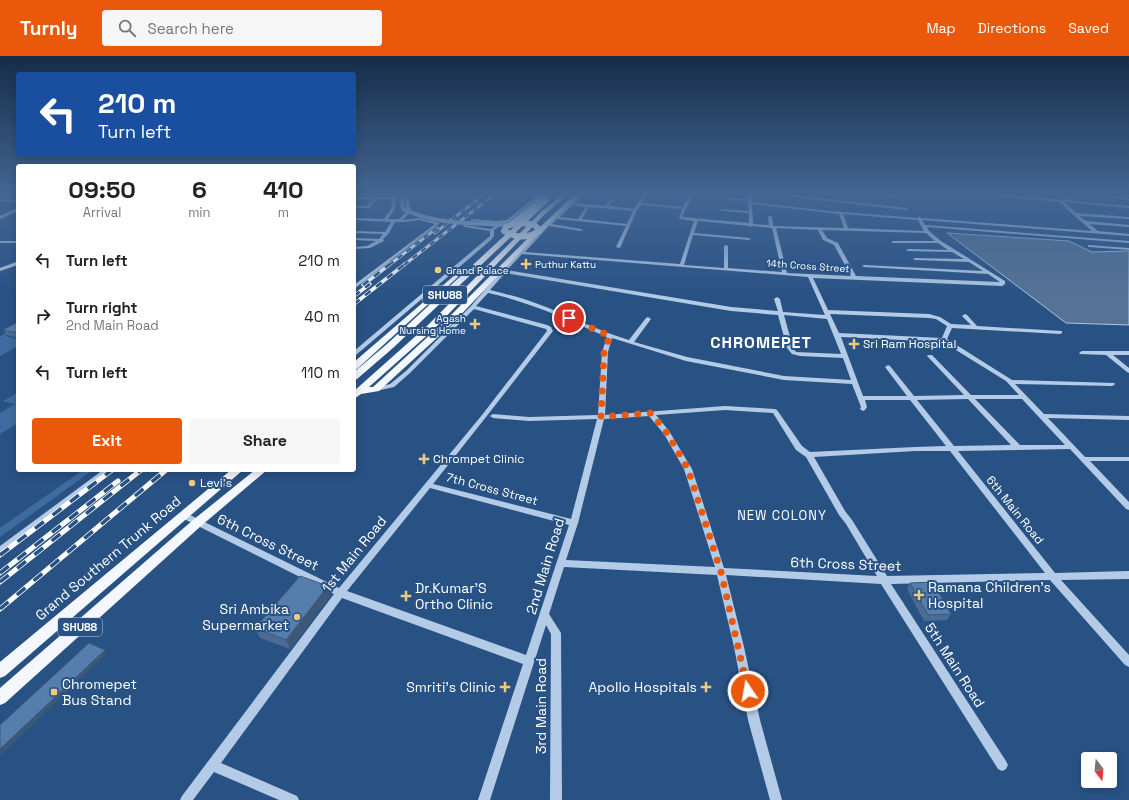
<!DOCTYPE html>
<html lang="en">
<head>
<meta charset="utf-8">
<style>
	body { margin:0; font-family:"Space Grotesk",sans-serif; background:#f6f6f6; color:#222; height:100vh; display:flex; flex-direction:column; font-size:15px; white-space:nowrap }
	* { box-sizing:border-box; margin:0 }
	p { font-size:13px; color:#767676 }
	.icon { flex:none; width:22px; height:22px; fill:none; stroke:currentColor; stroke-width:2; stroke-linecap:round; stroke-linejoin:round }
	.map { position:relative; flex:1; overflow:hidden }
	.drawer { position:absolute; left:16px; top:108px; width:340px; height:308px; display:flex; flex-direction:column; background:#fff; border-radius:4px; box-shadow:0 2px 10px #0003 }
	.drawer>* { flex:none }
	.guide { position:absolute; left:16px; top:16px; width:340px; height:84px; border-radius:4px; box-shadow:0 2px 10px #0003; background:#1a4fa0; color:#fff; overflow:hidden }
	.needle { width:26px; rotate:164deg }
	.controls { position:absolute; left:1081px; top:696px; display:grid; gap:8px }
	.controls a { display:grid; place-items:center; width:36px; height:36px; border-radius:4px; background:#fff; box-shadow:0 2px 10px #0003; font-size:20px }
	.pin { position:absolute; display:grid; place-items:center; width:34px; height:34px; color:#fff; margin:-17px; border:2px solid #fff; border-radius:50%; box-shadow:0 1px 4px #0007 }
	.me { position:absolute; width:44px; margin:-22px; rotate:348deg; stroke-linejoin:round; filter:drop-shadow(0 0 3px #0008) }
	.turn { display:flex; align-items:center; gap:14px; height:84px; padding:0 16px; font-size:18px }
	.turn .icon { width:52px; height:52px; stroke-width:2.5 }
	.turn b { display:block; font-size:28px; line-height:34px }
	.eta { display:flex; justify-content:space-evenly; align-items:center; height:68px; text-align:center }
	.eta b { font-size:24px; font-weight:800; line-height:28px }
	.cta { display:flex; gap:8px; margin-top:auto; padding:8px 16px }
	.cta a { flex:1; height:46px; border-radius:4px; background:#ea580c; color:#fff; font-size:16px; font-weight:800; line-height:46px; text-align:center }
	.cta a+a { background:#f6f6f6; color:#222 }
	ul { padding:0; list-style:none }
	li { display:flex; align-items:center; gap:12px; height:56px; padding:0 16px }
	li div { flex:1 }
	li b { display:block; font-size:15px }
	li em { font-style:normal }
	header { display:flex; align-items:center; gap:24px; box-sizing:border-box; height:56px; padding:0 20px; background:#ea580c; color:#fff }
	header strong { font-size:19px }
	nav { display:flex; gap:22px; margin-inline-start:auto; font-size:14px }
	.search { width:280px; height:36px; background:#f6f6f6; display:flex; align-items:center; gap:10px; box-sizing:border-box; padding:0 14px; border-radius:4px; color:#767676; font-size:15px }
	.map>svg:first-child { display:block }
	.green { fill:#3e6ca0 }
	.water { fill:#567396; stroke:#a8c6e7 }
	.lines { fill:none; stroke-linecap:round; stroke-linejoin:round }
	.minor { fill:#b3cbe7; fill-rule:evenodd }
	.major { fill:#f4f8fe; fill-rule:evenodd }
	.rail-far2-casing { stroke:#fff; stroke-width:3 }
	.rail-far1-casing { stroke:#fff; stroke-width:3.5 }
	.rail-casing { stroke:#fff; stroke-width:5 }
	.rail-far2 { stroke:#295284; stroke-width:2; stroke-dasharray:5.5; stroke-linecap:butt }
	.rail-far1 { stroke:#295284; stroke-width:2.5; stroke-dasharray:7; stroke-linecap:butt }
	.rail { stroke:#295284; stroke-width:3.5; stroke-dasharray:11; stroke-linecap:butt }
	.minor-bridge { stroke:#b3cbe7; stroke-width:4 }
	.major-bridge { stroke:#f4f8fe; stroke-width:6 }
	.wall { fill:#4a6c95 }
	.shaded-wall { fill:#3c5879 }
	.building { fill:#567ead; stroke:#3c5879 }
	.route { stroke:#ea580c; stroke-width:7; stroke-dasharray:0 12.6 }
	.poi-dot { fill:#eecb7a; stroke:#295284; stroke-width:1.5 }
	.labels { text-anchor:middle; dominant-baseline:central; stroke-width:4; stroke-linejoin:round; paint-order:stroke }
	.far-poi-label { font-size:10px; fill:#fff; stroke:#295284; text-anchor:start }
	.far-street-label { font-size:10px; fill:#fff; stroke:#295284 }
	.shield { fill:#295284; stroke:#bfcbda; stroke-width:1 }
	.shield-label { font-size:11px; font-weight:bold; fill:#fff }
	.poi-label { font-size:12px; fill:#fff; stroke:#295284; text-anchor:start }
	.street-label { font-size:12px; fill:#fff; stroke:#295284 }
	.neighbourhood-label { font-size:13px; letter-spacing:1px; fill:#fff; stroke:#295284 }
	.near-street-label { font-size:14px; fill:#fff; stroke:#295284 }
	.near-poi-label { font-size:14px; fill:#fff; stroke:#295284; text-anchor:start }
	.district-label { font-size:16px; font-weight:bold; letter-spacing:1px; fill:#fff; stroke:#295284 }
</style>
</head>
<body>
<header>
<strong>Turnly</strong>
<div class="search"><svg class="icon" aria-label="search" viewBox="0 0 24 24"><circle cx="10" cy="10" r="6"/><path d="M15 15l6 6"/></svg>Search here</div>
<nav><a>Map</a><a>Directions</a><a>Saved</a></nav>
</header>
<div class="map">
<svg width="1129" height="744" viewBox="0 0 1129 744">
	<rect width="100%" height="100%" fill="#295284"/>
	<g class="green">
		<polygon points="18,271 18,273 5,280 18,283 18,290 0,300 0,280"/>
		<polygon points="18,336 18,367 0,378 0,357 15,348 3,345"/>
		<polygon points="83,414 93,414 0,481 0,472"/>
	</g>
	<polygon class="water" points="947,177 1069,185 1092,196 1129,195 1129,269 1066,267"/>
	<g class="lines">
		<g class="minor">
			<polygon points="393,137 397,137 395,153 388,163 399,163 407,155 404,137 408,137 411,155 403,164 419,162 440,167 354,233 354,229 435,168 419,164 406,166 395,166 389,177 383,183 384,185 370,192 354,193 354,191 367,190 376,185 354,184 354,182 379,183 383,178 355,177 354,175 385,176 391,166 354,164 354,162 384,163 391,153 392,143 377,143 369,152 354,152 354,150 367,150 373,143 354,143 354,141 393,141"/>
			<polygon points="540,137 544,137 509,166 505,167 494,174 494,180 491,184 356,299 354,300 354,295 490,180 490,175 465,171 463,170 464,169 491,173 499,167 472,165 470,164 472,163 496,165 507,164"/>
			<path d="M582 137H586L575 147 605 150 615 138 617 139 609 150 634 153 644 137H648L642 147 683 151 690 137H694L682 161 749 167V157L722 155 720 154 722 153 749 155 748 145 729 144 727 143 728 142 748 143V137H752V146L829 155 917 162 919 161 921 162 1092 175 1059 146 974 138 972 137H985L1067 144 1055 137H1060L1073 145 1129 150V152L1064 146 1076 157 1129 161V163L1079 160 1086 165 1129 169V171L1089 168 1098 175 1129 178V180L922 164 925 169 1129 185V187L927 171 929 175 941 185 1005 225V228L1002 230 813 222 828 254 929 258 940 261 951 268 971 269 962 260 965 258 967 259 977 270 1062 275V277L1060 278 952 272 947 283 1012 324 1114 327 1115 328 1114 329 1112 330 1015 328 1044 358 1129 360V364L1048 362 1085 401H1129V405H1090L1129 446V454L1126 453 1070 393 958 395 1055 517 1129 515V523L1061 524 1129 599V611L1125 609 1050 524 891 528 1006 705 1008 709 1006 713 1002 715 998 713 881 528 726 519 744 591 760 664 782 744H770L748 664 734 591 717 519 564 511 549 558 561 577 562 744H550L551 578 546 569 490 744H478L523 608 342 542 221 707 297 740 299 744H279L214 716 193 744H180L182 740 334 538 180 461 179 459 180 457 183 456 186 457 339 532 482 359 547 275 546 273 474 253 410 317 394 331 376 335 373 333 374 332 390 328 406 315 471 250 502 214 540 174ZM752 148 839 158 844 172 773 170 772 161 770 160 768 161 769 169 753 168ZM573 149 586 151 578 163 560 161ZM641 149 682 153 679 163 694 165 680 208 525 196 549 170 581 175 583 174 581 173 552 168 557 163 626 170 616 191 620 192 637 154ZM589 151 633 155 627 168 582 163ZM843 158 918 164 924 175 848 172ZM698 165 749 170 751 171 753 170 772 172 782 216 728 212V190L726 189 724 190V212L684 209 693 179 749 184 751 183 749 182 694 177ZM776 172 818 174 823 184 834 189 851 220 787 217ZM822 174 926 177 935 185H893L891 186 893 187H938L948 194 908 193 906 194 908 195 952 196 964 203 915 202 913 203 915 204 969 206 983 215 864 209 862 210 864 211 988 218 1000 226 856 220 838 187 827 182ZM522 198 808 221 825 259 783 256 780 243 777 241 774 243 778 255 731 251 507 214ZM505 217 731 255 778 259 787 292 792 298 800 300 843 302 851 324 784 320 687 301 634 286 651 263 648 261 646 262 629 284C598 275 568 259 538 248 522 242 506 238 490 234ZM488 237C530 246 568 264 607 281L602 296 598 359 529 361 493 358 490 360 493 362 529 365 597 363 571 463 433 428 486 361 553 275 551 271 547 269 476 250ZM830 258 929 262 936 263 947 270 942 282 839 277ZM784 259 827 263 841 298 796 296 793 292ZM841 281 943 286 1006 325 1019 339H971L932 299H928L927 300 928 301 964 339 914 340 890 310 888 309 885 311 907 340H863ZM612 282 686 305 784 324 852 328 861 351 860 353 863 355 865 354 867 351 865 344H910L946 390 915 391 810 396 802 390 777 354 775 353 725 350 605 359 608 296ZM968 343 1011 389 954 390 917 344ZM975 343H1022L1065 389H1020ZM725 354 773 357 796 394 806 401 839 459 846 468 877 520 724 512 692 413 669 375 656 359ZM649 360 664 378 684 413 715 511 566 504 578 467 604 363ZM915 395H950L1045 517 887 520 852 464 845 455 814 401ZM430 432 569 469 526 599 347 535Z"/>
			<polygon points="663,137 673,137 682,139 680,140"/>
			<polygon points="765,137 776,137 906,152 908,153 906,154 767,138"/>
			<polygon points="860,137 871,137 898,141 896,142"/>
			<polygon points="1096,137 1103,137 1129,143 1129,145"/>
			<polygon points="0,143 18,144 18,146 0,145"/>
			<polygon points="17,152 18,152 18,155 0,163 0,160"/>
			<rect x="0" y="185" width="18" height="2"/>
			<polygon points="1088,189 1129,192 1129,194 1090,191 1088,191"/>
			<polygon points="16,206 18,206 18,209 0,215 0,212"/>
			<polygon points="1082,295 1129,295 1129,299 1113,299 1129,312 1129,317 1127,316 1106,299 1080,298 1079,297"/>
			<polygon points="103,414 112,414 3,497 0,498 0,490"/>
		</g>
		<g class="major">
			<polygon points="564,137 570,137 545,158 433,274 369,331 373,331 445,265 533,177 537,177 537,179 451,269 379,335 361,338 354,343 354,335 427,270 541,156"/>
			<polygon points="576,137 582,137 542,175 538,175 538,173"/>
			<polygon points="532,143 546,143 549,145 393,292 357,323 354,324 354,316 387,288 541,146 532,145"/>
			<polygon points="456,218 458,219 458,221 357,313 354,314 354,306"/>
			<polygon points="231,414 243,414 5,620 0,622 0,606"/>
			<polygon points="255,414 267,414 201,470 5,647 0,649 0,632 193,464"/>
		</g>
		<defs>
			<g id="rail-far2">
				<polyline points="435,177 483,139"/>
				<polyline points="389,209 437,172"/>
				<polyline points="404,209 496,137"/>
			</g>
			<g id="rail-far1">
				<polyline points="363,229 390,208"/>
				<polyline points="354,240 370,228"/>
				<polyline points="354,248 405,208"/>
			</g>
			<g id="rail">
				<polyline points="0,499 112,414"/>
				<polyline points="0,517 118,425"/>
				<polyline points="0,526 141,414"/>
				<polyline points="0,553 166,414"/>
			</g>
		</defs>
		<use href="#rail-far2" class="rail-far2-casing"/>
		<use href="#rail-far1" class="rail-far1-casing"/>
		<use href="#rail" class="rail-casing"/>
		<use href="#rail-far2" class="rail-far2"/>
		<use href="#rail-far1" class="rail-far1"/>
		<use href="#rail" class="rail"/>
		<path class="minor-bridge" d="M401 137 403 153C435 169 475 167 510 169"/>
		<g class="major-bridge">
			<path d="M517 167 533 168 540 174C530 183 515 182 504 175L507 170Z"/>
			<polyline points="512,168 550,137"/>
		</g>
	</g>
	<g class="wall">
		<polygon points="18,266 18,282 7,279 3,274"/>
		<polygon points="910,527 951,558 947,564 924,565 907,533"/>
		<polygon points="331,539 290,593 260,582 255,572"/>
	</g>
	<g class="shaded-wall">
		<polygon points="328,530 331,539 290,593 286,584"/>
		<polygon points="105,594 107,597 0,700 0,693"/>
	</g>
	<g class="building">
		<polygon points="18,266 18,277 3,274"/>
		<polygon points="300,520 328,530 286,584 255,572"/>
		<polygon points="933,526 951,558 928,559 910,527"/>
		<polygon points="89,587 105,594 0,693 0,669"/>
	</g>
	<linearGradient id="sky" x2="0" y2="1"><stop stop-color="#172d49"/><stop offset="0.57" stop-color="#436694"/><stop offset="1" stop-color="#436694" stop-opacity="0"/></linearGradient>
	<rect width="1129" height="241" fill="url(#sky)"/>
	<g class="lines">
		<polyline class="route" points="569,262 610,280 604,296 601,361 651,357 667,377 688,413 721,516 748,635"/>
	</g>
	<g class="poi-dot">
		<path d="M524 202h4v4h4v4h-4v4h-4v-4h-4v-4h4z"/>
		<circle cx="438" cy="214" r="4"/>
		<path d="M473 262h4v4h4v4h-4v4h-4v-4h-4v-4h4z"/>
		<path d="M852 282h4v4h4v4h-4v4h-4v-4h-4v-4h4z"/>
		<path d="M422 397h4v4h4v4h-4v4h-4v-4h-4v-4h4z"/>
		<circle cx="192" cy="427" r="4"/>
		<path d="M917 533h4v4h4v4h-4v4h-4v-4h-4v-4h4z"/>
		<path d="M404 534h4v4h4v4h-4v4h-4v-4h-4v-4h4z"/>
		<circle cx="297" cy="561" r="4"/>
		<path d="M503 625h4v4h4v4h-4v4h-4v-4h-4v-4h4z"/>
		<path d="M704 625h4v4h4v4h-4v4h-4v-4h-4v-4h4z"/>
		<rect x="50" y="632" width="8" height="8" rx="2"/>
	</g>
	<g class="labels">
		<g class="far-poi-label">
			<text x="535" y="208">Puthur Kattu</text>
			<text x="446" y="214">Grand Palace</text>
			<text x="466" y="262" text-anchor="end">Agash<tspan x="466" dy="12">Nursing Home</tspan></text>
		</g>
		<g class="far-street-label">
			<text transform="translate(808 210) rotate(4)">14th Cross Street</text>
		</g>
		<g class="shield">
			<rect x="423" y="230" width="44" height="18" rx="3"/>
			<rect x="58" y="562" width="44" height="18" rx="3"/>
		</g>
		<g class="shield-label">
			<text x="445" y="239">SHU88</text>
			<text x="80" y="571">SHU88</text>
		</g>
		<g class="poi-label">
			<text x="863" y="288">Sri Ram Hospital</text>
			<text x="433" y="403">Chrompet Clinic</text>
			<text x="200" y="427">Levi's</text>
		</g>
		<g class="street-label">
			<text transform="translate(492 433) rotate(15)">7th Cross Street</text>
			<text transform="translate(1015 454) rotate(51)">6th Main Road</text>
		</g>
		<g class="neighbourhood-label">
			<text x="782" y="459">NEW COLONY</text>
		</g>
		<g class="near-street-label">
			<text transform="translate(268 486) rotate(26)">6th Cross Street</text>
			<text transform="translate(354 498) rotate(-51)">1st Main Road</text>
			<text transform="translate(108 502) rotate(-40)">Grand Southern Trunk Road</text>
			<text transform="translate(846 508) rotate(2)">6th Cross Street</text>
			<text transform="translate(545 510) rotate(-73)">2nd Main Road</text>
			<text transform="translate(955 609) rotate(57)">5th Main Road</text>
			<text transform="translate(541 650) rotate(-90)">3rd Main Road</text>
		</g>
		<g class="near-poi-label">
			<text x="928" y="531">Ramana Children's<tspan x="928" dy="16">Hospital</tspan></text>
			<text x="415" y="532">Dr.Kumar'S<tspan x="415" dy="16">Ortho Clinic</tspan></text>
			<text x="289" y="553" text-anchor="end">Sri Ambika<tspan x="289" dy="16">Supermarket</tspan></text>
			<text x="62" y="628">Chromepet<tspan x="62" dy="16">Bus Stand</tspan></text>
			<text x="496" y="631" text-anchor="end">Smriti's Clinic</text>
			<text x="697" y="631" text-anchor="end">Apollo Hospitals</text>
		</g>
		<g class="district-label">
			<text x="761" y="286">CHROMEPET</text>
		</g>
	</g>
</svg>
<div class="controls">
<a><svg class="needle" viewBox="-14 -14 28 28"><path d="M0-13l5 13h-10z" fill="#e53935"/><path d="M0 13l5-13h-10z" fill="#767676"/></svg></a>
</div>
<div class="pin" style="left:569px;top:262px;background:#d93025"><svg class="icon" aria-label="arrive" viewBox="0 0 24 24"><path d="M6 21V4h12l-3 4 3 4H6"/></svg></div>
<svg class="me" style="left:748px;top:635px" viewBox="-20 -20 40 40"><circle r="17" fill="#ea580c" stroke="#fff" stroke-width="3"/><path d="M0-11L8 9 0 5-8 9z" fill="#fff"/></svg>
<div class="guide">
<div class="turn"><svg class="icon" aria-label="left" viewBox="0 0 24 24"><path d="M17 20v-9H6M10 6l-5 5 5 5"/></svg><div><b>210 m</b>Turn left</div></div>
</div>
<section class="drawer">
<div class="eta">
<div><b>09:50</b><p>Arrival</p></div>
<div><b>6</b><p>min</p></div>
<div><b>410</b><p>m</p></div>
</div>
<ul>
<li><svg class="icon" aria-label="left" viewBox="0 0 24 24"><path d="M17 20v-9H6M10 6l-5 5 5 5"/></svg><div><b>Turn left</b></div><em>210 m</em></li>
<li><svg class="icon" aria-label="right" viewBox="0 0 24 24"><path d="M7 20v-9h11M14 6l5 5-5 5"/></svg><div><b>Turn right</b><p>2nd Main Road</p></div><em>40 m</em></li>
<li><svg class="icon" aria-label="left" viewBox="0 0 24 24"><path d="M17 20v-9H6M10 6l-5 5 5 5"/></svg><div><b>Turn left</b></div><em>110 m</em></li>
</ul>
<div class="cta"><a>Exit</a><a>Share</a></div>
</section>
</div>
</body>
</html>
